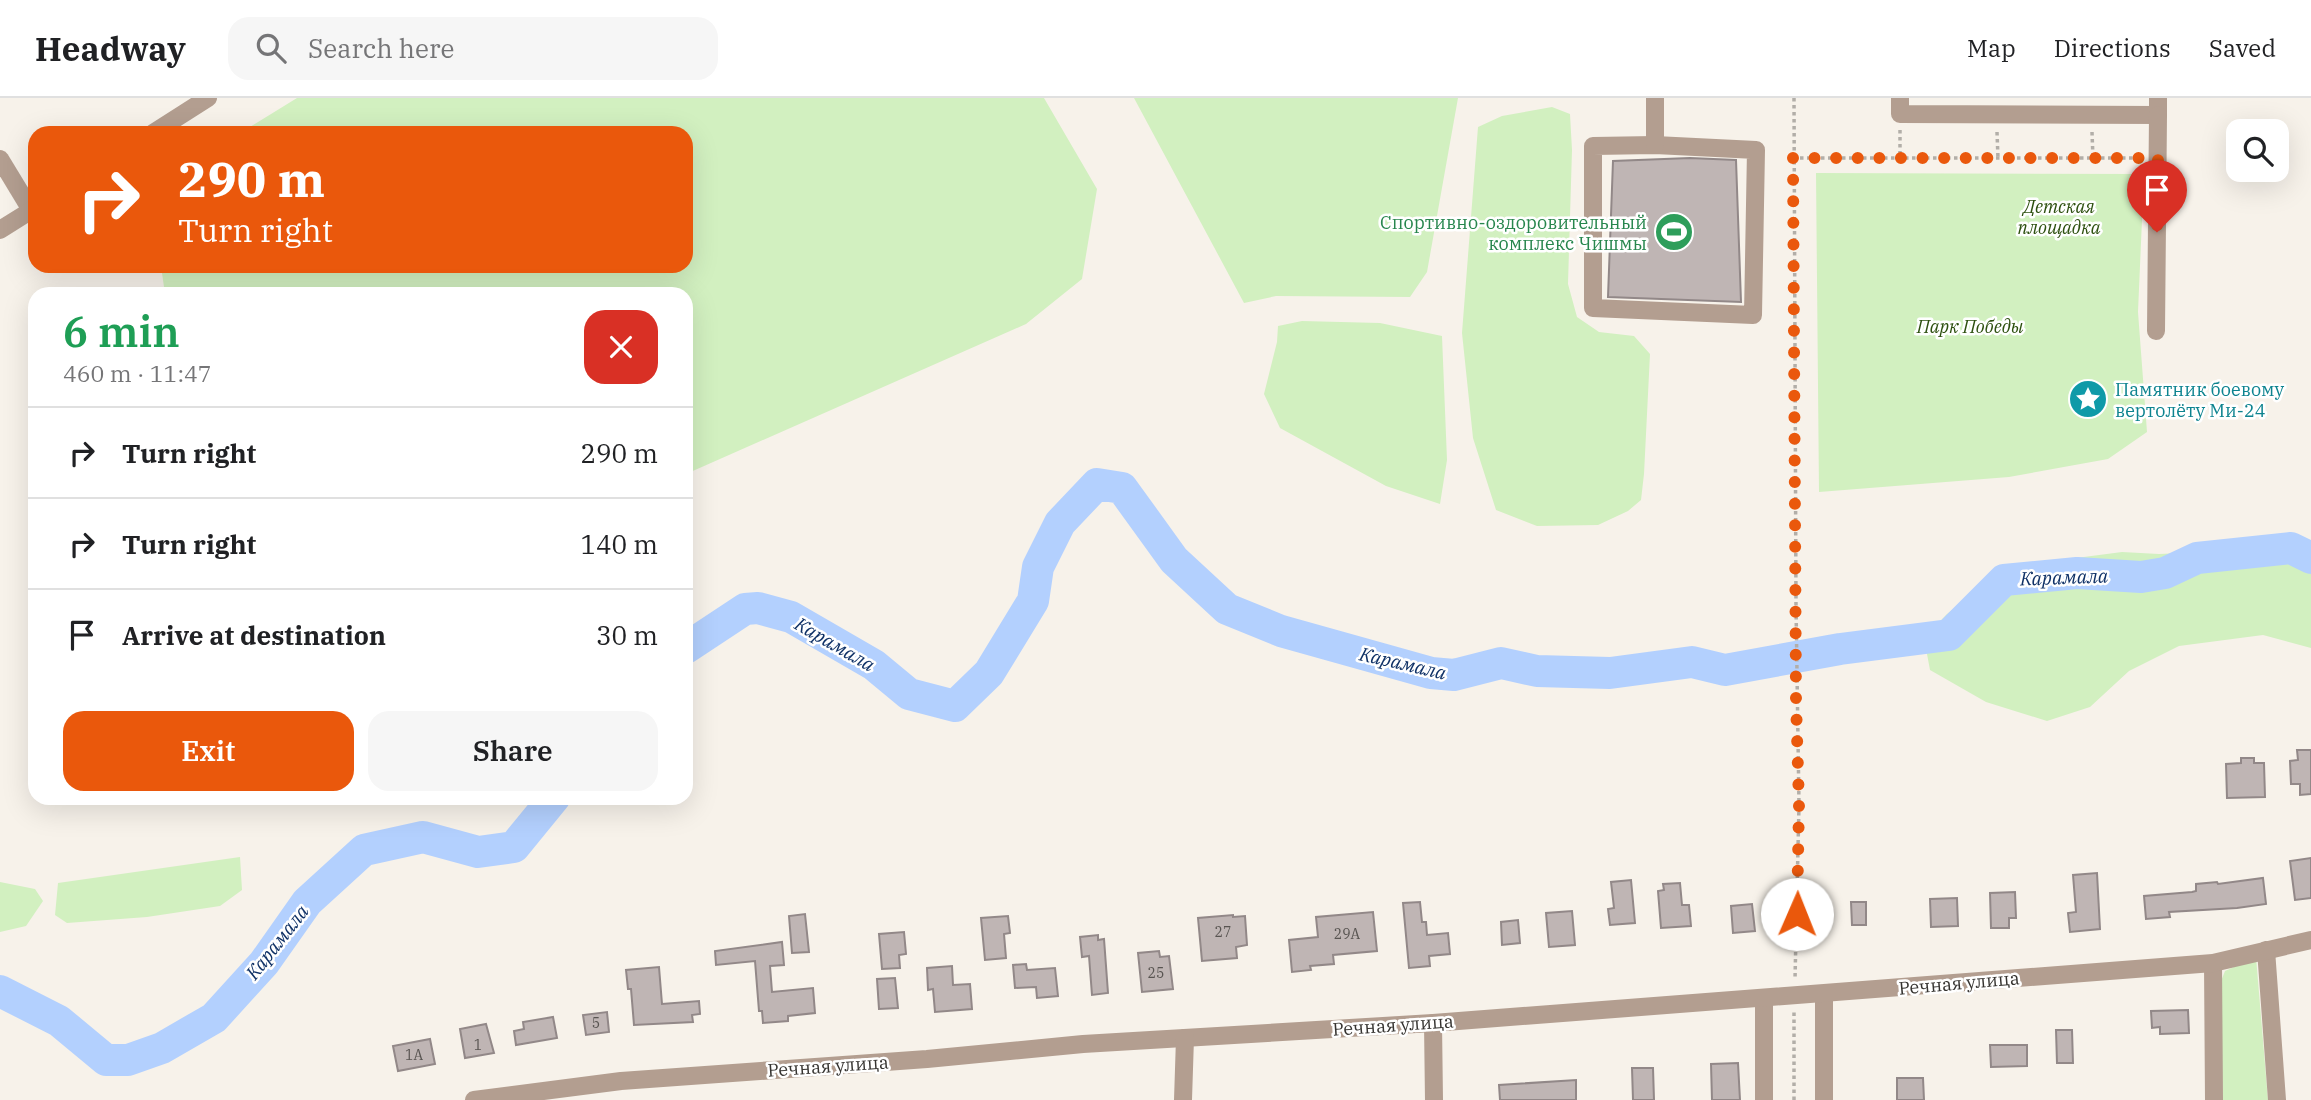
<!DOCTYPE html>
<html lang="en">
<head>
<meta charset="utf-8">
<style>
	body { margin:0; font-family:"IBM Plex Serif",serif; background:#f6f6f6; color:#202124; height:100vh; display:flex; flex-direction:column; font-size:26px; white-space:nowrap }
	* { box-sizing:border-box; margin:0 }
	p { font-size:23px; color:#757577 }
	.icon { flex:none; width:38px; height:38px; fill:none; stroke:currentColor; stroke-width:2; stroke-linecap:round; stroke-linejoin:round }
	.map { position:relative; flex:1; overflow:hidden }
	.panel { position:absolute; left:28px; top:189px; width:665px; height:518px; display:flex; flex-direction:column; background:#fff; border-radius:21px; box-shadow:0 7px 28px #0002 }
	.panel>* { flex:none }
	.guide { position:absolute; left:28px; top:28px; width:665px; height:147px; border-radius:21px; box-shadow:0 7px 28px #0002; background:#ea580c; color:#fff; overflow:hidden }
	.buttons { position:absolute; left:2226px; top:21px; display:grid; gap:14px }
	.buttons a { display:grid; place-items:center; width:63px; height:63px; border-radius:14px; background:#fff; box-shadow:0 7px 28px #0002; font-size:35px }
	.pin { position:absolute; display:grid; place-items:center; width:60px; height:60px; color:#fff; margin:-72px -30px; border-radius:50% 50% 50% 0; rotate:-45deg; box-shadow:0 0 7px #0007 }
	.pin .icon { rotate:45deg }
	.me { position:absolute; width:77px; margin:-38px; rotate:1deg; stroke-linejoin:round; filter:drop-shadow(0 0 5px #0008) }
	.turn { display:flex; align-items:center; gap:24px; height:147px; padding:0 35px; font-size:32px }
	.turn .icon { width:91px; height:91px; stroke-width:2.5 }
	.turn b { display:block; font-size:49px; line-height:60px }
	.round { display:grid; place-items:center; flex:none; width:74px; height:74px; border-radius:21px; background:#f6f6f6 }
	.head { display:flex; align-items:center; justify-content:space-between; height:119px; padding:0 35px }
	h1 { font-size:42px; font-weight:600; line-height:52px; color:#1e9e55 }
	.action { display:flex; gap:14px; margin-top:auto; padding:14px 35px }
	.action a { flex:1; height:80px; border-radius:21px; background:#ea580c; color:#fff; font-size:28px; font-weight:600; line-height:80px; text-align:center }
	.action a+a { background:#f6f6f6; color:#202124 }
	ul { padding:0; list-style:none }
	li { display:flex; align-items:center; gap:21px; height:91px; padding:0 35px; border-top:2px solid #e0e0e0 }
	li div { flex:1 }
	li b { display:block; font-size:26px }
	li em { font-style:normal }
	header { display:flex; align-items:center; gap:42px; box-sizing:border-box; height:98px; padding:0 35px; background:#fff; border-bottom:2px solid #e0e0e0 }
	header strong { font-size:33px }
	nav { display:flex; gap:38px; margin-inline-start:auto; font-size:24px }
	.search { width:490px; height:63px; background:#f6f6f6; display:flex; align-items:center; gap:18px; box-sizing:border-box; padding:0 24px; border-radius:21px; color:#757577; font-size:26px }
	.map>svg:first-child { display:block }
	.green { fill:#d2f0c0 }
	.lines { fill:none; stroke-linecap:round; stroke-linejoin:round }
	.river { stroke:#b3d0fe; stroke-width:32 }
	.building { fill:#bfb5b4; stroke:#928888; stroke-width:2 }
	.path { stroke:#b2aea8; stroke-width:3.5; stroke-dasharray:3.5 3.5; stroke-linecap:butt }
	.minor { stroke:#b39e90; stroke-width:18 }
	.route { stroke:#ea580c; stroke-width:12; stroke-dasharray:0 21.6 }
	.labels { text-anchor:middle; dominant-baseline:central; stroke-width:5; stroke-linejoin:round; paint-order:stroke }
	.number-label { font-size:14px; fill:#585451 }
	.park-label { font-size:18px; font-style:italic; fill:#2d500f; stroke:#fff }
	.leisure-label { font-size:18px; fill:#27864d; stroke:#fff; text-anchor:end }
	.culture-label { font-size:18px; fill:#0d838f; stroke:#fff; text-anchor:start }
	.street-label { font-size:18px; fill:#353330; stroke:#fff }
	.water-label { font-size:19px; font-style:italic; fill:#0f3166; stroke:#fff }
</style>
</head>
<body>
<header>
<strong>Headway</strong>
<div class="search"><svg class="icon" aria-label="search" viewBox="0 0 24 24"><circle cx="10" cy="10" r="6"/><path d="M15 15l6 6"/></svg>Search here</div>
<nav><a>Map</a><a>Directions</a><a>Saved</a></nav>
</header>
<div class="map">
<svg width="2311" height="1002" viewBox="0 0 2311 1002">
	<rect width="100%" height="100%" fill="#f7f2ea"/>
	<g class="green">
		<polygon points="297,0 1044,0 1097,91 1082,181 1026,226 686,376 686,196 165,196 161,168 686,168 686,35 240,35"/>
		<polygon points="1134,0 1458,0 1427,174 1410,199 1276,198 1244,205"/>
		<polygon points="1552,9 1570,16 1572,52 1568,186 1577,219 1599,234 1634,238 1650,256 1644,376 1641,402 1628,413 1598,427 1537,428 1496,412 1473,340 1462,235 1478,29 1502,18"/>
		<polygon points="1816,75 2144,76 2138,214 2147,334 2108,361 2009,379 1819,394"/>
		<polygon points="1302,223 1380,225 1442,238 1447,362 1440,406 1386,388 1280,330 1264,296 1277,244 1278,228"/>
		<polygon points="2291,450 2311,460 2311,550 2263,537 2179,548 2129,573 2090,609 2047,623 1986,604 1930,572 1924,540 1947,516 2006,469 2122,454 2159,456"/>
		<polygon points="240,759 242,792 220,808 147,819 67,825 55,817 58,785"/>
		<polygon points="0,784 35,791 43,803 26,828 0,834"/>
		<polygon points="2256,859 2268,1002 2223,1002 2218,891 2225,873"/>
	</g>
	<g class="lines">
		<g class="river">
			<polyline points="686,550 745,511 758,510 791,519 874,567 909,596 955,608 989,575 1033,503 1038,469 1060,425 1097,386 1122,390 1174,462 1227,511 1281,533 1431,575 1454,577 1501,565 1537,573 1610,575 1692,564 1725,572 1840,551 1949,537 2004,482 2077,475 2141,479 2165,475 2197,460 2291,450 2311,460"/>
			<polyline points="0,893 59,923 106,962 128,962 162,950 214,920 264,865 307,804 364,752 423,739 478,754 514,749 554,700"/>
		</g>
	</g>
	<g class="building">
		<polygon points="1690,60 1736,62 1741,204 1608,199 1613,63"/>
		<polygon points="2297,652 2311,652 2311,696 2300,697 2300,686 2291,686 2290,663 2298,662"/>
		<polygon points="2241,660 2254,660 2254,665 2264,665 2265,699 2227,700 2226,666 2241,665"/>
		<polygon points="2311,760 2311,800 2295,802 2290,763"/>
		<polygon points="2097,775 2100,831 2070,834 2068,815 2076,814 2073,777"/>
		<polygon points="2263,780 2266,806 2237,810 2169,814 2170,819 2146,821 2144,798 2192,794 2196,793 2196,786 2217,784 2218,786"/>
		<polygon points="1631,782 1635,825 1610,827 1608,811 1614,810 1611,784"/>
		<polygon points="1680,785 1682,807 1689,807 1691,828 1661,830 1658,793 1664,792 1663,786"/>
		<polygon points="2015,794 2016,820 2009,820 2009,830 1991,830 1990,795"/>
		<polygon points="1957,800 1958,828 1931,829 1930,801"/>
		<polygon points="1420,804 1422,824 1426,824 1427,837 1448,835 1450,856 1429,858 1430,868 1409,870 1403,805"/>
		<polygon points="1851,804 1866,804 1866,827 1852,827"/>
		<polygon points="1752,806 1755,833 1733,835 1731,808"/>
		<polygon points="1572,813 1575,847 1549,849 1546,815"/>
		<polygon points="1373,814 1377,853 1333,857 1334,866 1310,868 1311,872 1292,874 1289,842 1318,839 1316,819"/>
		<polygon points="805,816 809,854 792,855 789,818"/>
		<polygon points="1233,817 1233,819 1245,818 1247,847 1236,849 1237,860 1202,863 1198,820"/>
		<polygon points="1008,818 1010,835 1004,836 1006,860 985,862 981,820"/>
		<polygon points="1518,822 1520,845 1502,847 1501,824"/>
		<polygon points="904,834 906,856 899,857 900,870 882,871 879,836"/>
		<polygon points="1098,837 1098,842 1104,841 1108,895 1092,897 1089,858 1082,859 1080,839"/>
		<polygon points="782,844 784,867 770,868 772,894 813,890 815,915 788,918 788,923 763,925 762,913 759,913 755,863 716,867 715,853"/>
		<polygon points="1159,853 1160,859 1169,858 1173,891 1142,894 1138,855"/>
		<polygon points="1026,866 1027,872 1055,870 1058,898 1037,900 1036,889 1015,890 1013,867"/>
		<polygon points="952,868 953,887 970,886 972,911 935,914 933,891 928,892 927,870"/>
		<polygon points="659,869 662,906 699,903 700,916 692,917 693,924 634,927 631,891 628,891 626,872"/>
		<polygon points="895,880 898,910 879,911 877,881"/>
		<polygon points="2188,912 2189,935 2160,936 2160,929 2152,930 2151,913"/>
		<polygon points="607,914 609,934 586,937 583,917"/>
		<polygon points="553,919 557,940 516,947 514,933 524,931 523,924"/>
		<polygon points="486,926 494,955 465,960 460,931"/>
		<polygon points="2056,932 2072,932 2073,965 2057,965"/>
		<polygon points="430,941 435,966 398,973 393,948"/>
		<polygon points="1990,947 2027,947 2027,968 1991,969"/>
		<polygon points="1738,965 1740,1002 1712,1002 1711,966"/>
		<polygon points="1632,970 1653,970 1654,1002 1633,1002"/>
		<polygon points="1897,980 1923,980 1924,1002 1897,1002"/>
		<polygon points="1576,982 1576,1002 1500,1002 1499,987"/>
	</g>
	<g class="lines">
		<g class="path">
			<polyline points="1794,0 1796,508 1799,707 1795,881"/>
			<polyline points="1900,32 1900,59"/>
			<polyline points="1997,34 1998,60"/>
			<polyline points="2092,34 2093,60"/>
			<polyline points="1793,60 2141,60"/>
			<polyline points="1794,1002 1794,913"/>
		</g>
		<g class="minor">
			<polyline points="1900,0 1900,16 2158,17 2158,0"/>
			<polyline points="153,35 208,0"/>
			<polygon points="1655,47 1756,52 1753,217 1593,210 1593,48"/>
			<polyline points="1655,47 1655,0"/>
			<polyline points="0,61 31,112"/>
			<polyline points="0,132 35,110"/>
			<polyline points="2156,233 2158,17"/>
			<polyline points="2266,852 2277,1002"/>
			<polyline points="2213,865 2214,1002"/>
			<polyline points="1824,896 1824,1002"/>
			<polyline points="1764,901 1764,1002"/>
			<polyline points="1433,925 1434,1002"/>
			<polyline points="474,1002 621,983 927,961 1083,946 1433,925 2213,865 2311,842"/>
			<polyline points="1183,1002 1185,940"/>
		</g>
	</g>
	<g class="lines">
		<polyline class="route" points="1797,816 1799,707 1796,602 1793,60 2158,60 2157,134"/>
	</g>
	<defs>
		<symbol id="stadium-disc" viewBox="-11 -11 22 22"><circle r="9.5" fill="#2e9e5b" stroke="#fff"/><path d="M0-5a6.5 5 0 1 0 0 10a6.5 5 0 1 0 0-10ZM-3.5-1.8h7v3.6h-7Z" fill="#fff"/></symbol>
		<symbol id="sight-disc" viewBox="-11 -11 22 22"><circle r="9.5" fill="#0f9aa8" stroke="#fff"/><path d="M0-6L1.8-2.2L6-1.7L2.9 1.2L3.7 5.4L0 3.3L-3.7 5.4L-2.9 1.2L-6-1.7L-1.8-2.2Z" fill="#fff"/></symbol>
	</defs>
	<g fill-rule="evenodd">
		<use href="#stadium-disc" x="1652" y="112" width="44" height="44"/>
		<use href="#sight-disc" x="2066" y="279" width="44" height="44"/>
	</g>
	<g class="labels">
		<g class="number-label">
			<text x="1223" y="834">27</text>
			<text x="1347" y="836">29А</text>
			<text x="1156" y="875">25</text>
			<text x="596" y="925">5</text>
			<text x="478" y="947">1</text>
			<text x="414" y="957">1А</text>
		</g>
		<g class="park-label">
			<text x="2059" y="108">Детская<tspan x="2059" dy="21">площадка</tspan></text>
			<text x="1970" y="228">Парк Победы</text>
		</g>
		<g class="leisure-label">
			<text x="1647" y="124">Спортивно-оздоровительный<tspan x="1647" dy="21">комплекс Чишмы</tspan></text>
		</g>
		<g class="culture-label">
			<text x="2115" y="291">Памятник боевому<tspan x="2115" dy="21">вертолёту Ми-24</tspan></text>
		</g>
		<g class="street-label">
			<text transform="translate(1959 885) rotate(-5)">Речная улица</text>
			<text transform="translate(1393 927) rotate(-4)">Речная улица</text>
			<text transform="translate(828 968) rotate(-4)">Речная улица</text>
		</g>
		<g class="water-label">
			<text transform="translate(2064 479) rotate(-2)">Карамала</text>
			<text transform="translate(835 546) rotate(30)">Карамала</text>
			<text transform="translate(1403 565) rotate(13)">Карамала</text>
			<text transform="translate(277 844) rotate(-52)">Карамала</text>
		</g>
	</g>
</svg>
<div class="buttons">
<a><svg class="icon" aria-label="search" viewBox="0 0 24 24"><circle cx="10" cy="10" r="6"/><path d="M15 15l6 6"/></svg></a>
</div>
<div class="pin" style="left:2157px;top:134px;background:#d93025"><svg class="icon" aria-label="arrive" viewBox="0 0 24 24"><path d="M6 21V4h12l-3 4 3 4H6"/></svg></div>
<svg class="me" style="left:1797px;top:816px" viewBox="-20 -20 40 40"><circle r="19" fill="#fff"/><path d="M0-13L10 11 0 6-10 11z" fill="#ea580c"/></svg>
<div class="guide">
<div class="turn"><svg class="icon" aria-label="right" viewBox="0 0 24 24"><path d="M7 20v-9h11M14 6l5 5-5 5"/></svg><div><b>290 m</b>Turn right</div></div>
</div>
<section class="panel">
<div class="head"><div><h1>6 min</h1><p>460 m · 11:47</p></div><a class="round" style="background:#d93025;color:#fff"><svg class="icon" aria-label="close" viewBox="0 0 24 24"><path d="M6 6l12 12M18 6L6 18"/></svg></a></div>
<ul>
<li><svg class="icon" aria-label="right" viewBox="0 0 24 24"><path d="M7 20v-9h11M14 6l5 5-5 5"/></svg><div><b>Turn right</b></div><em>290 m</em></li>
<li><svg class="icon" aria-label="right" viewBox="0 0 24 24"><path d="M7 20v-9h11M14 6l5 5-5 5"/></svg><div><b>Turn right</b></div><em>140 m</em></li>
<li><svg class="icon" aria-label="arrive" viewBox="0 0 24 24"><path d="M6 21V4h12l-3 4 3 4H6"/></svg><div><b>Arrive at destination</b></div><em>30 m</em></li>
</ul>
<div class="action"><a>Exit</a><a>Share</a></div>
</section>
</div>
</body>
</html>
